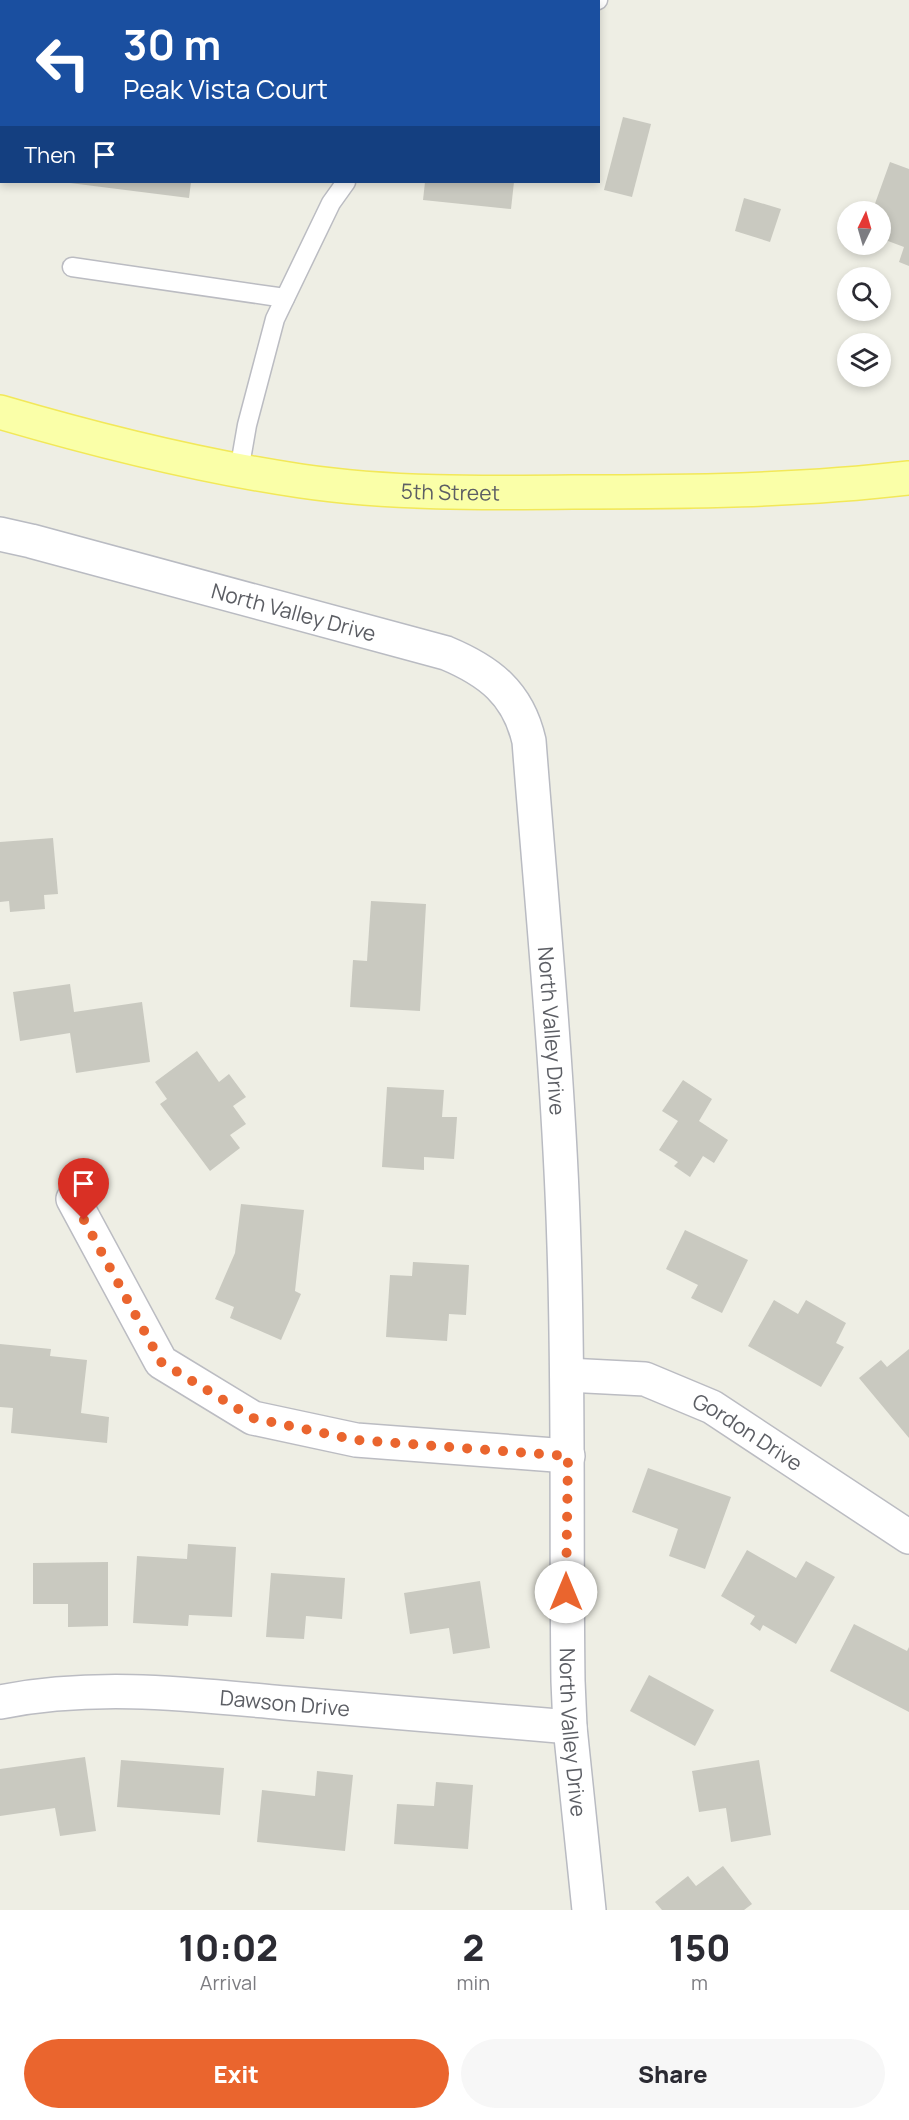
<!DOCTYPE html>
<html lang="en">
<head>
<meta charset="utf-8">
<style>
	body { margin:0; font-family:Manrope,sans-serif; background:#f7f7f7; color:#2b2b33; height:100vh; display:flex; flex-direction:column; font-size:22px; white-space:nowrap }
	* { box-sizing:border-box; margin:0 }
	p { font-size:20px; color:#7c7c81 }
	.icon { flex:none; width:33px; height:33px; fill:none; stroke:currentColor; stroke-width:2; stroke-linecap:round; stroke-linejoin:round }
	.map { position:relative; height:1910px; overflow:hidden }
	.drawer { display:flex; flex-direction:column; background:#fff; flex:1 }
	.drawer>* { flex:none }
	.hud { position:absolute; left:0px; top:0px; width:600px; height:183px; box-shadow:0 3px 9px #0003; background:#1a4fa0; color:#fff; overflow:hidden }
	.needle { width:39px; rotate:5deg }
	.buttons { position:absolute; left:837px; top:201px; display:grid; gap:12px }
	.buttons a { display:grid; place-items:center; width:54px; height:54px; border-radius:50%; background:#fff; box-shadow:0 3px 9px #0003; font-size:30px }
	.pin { position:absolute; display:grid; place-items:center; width:51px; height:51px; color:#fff; margin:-62px -26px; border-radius:50% 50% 50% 0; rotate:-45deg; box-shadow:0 0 6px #0007 }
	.pin .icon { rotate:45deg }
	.me { position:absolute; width:66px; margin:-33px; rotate:0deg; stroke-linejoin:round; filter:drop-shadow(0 0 4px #0008) }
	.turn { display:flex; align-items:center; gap:21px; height:126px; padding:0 24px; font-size:27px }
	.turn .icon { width:78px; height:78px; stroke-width:2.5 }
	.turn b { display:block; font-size:42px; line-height:51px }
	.then { display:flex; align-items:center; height:57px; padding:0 24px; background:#0003; gap:12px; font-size:22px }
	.eta { display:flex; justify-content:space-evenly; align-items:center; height:102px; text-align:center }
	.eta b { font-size:36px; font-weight:800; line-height:42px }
	.action { display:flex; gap:12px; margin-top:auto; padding:12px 24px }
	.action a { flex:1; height:69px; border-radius:36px; background:#ea652e; color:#fff; font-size:24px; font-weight:800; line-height:69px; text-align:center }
	.action a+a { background:#f7f7f7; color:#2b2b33 }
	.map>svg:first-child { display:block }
	.building { fill:#c9c9c0 }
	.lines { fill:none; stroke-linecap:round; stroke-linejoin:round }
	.lane-casing { stroke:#bbbcc2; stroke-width:21 }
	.street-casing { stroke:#bbbcc2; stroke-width:36 }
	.secondary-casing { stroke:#b9bbc2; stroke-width:36 }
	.primary-casing { stroke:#f2e859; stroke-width:36 }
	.lane { stroke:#fff; stroke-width:18 }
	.street { stroke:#fff; stroke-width:33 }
	.secondary { stroke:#fff; stroke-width:33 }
	.primary { stroke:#faffa8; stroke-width:33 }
	.route { stroke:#ea652e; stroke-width:10; stroke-dasharray:0 18 }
	.labels { text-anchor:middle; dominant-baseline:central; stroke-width:4.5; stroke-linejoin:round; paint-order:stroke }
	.street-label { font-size:21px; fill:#5c5e64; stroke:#fff }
</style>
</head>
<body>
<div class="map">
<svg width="909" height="1910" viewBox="0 0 909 1910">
	<rect width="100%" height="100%" fill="#eeeee4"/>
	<g class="building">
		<polygon points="623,117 651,124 632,197 604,190"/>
		<polygon points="890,162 909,169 909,266 899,262 904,247 880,238 880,212 872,212"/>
		<polygon points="62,182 191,182 189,198"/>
		<polygon points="425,182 514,182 511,209 423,200"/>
		<polygon points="744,198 781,209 770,242 735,231"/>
		<polygon points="53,838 58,894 44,895 45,909 10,912 9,901 0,902 0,842"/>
		<polygon points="371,901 426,904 420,1011 350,1007 353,960 367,961"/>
		<polygon points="70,984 74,1012 142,1002 150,1062 76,1073 70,1033 20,1041 13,992"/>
		<polygon points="197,1051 219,1082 229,1074 246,1097 233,1106 246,1124 230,1135 240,1148 210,1171 160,1104 167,1099 155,1082"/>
		<polygon points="683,1080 712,1099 699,1121 728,1140 714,1163 703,1156 690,1177 674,1166 678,1162 659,1150 678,1121 662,1111"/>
		<polygon points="387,1087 444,1090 442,1117 457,1117 454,1159 424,1157 424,1170 382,1167"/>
		<polygon points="241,1204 304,1210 295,1291 301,1294 281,1340 230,1318 234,1307 215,1299 235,1253"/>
		<polygon points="685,1230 748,1260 722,1313 691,1298 698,1285 666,1269"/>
		<polygon points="413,1262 469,1265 466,1315 449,1314 447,1341 386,1337 390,1275 412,1276"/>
		<polygon points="774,1300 798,1314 806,1300 846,1323 836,1343 844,1347 821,1387 748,1346"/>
		<polygon points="0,1344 51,1349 50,1356 87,1360 81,1413 109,1417 107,1443 11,1433 13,1408 0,1407"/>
		<polygon points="909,1349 909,1438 859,1378 881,1360 887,1367"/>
		<polygon points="648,1468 731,1497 705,1569 669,1556 678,1529 632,1512"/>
		<polygon points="188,1544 236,1547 232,1617 189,1615 188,1626 133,1623 137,1556 187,1559"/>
		<polygon points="747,1550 796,1578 806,1561 835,1577 796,1644 763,1625 760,1631 750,1624 755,1616 721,1596"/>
		<polygon points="108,1562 108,1626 68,1627 68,1604 33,1604 33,1563"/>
		<polygon points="271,1573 345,1578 342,1619 306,1616 304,1639 266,1637"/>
		<polygon points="480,1581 490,1648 453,1654 449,1628 410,1634 404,1593"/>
		<polygon points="854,1624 907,1651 909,1647 909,1712 830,1671"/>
		<polygon points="649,1675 714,1710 695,1746 630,1711"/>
		<polygon points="85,1757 96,1831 60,1836 55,1808 0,1816 0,1769"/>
		<polygon points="121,1760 224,1768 220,1815 117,1807"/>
		<polygon points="759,1760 771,1835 731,1842 726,1808 699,1812 692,1771"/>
		<polygon points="317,1771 353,1775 345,1851 257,1842 262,1790 315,1796"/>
		<polygon points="436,1782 473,1785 468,1849 394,1844 397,1804 434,1806"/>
		<polygon points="723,1866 752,1904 744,1910 662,1910 655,1902 688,1876 696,1886"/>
	</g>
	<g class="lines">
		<defs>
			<g id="lane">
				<polyline points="592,2 598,0"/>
				<polyline points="72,267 285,298"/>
				<polyline points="239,471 247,425 275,319 331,203 346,182"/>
			</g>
			<g id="street">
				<polyline points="73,1199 161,1362 253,1418 356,1440 568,1456"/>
				<path id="s1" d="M567 1375 645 1379 712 1407 909 1537"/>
				<path id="s2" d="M0 1702C96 1683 188 1694 285 1703 380 1711 475 1719 570 1727"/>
			</g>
			<g id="secondary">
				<path id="s3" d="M0 534 31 541 446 653C489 671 518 693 529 741 542 909 559 1078 564 1246 569 1391 566 1536 568 1681L570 1727 589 1910"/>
			</g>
			<g id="primary">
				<path id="s4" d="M0 412C99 441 199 466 301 481 390 494 482 493 573 492 685 492 798 491 909 478"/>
			</g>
		</defs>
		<use href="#lane" class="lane-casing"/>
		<use href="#street" class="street-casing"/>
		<use href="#secondary" class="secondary-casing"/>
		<use href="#primary" class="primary-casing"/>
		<use href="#lane" class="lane"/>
		<use href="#street" class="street"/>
		<use href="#secondary" class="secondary"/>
		<use href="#primary" class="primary"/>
	</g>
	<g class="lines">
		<polyline class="route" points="84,1220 161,1362 253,1418 356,1440 568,1456 566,1592"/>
	</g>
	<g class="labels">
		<g class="street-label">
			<text stroke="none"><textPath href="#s4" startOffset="459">5th Street</textPath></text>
			<text stroke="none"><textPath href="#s3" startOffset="304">North Valley Drive</textPath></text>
			<text stroke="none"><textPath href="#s3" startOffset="879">North Valley Drive</textPath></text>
			<text stroke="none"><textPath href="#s1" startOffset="194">Gordon Drive</textPath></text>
			<text stroke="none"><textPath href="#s2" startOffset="286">Dawson Drive</textPath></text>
			<text stroke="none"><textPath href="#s3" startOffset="1581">North Valley Drive</textPath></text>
		</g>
	</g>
</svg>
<div class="buttons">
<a><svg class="needle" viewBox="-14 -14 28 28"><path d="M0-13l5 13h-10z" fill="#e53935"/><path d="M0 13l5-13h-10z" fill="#7c7c81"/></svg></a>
<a><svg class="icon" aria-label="search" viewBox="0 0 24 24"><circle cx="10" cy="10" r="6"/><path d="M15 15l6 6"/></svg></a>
<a><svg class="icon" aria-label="layers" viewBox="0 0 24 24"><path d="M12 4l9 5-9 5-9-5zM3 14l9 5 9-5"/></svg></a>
</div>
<div class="pin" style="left:84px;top:1220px;background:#d93025"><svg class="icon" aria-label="arrive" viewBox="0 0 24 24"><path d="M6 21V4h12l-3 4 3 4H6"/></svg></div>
<svg class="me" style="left:566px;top:1592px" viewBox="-20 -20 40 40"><circle r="19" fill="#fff"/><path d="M0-13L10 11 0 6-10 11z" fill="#ea652e"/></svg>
<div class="hud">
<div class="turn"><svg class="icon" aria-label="left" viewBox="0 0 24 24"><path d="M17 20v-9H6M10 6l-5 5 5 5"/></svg><div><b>30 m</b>Peak Vista Court</div></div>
<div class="then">Then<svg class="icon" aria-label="arrive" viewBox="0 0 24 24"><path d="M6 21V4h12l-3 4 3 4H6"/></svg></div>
</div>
</div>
<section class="drawer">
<div class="eta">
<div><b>10:02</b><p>Arrival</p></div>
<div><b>2</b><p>min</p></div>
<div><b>150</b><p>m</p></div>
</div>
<div class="action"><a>Exit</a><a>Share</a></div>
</section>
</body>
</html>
